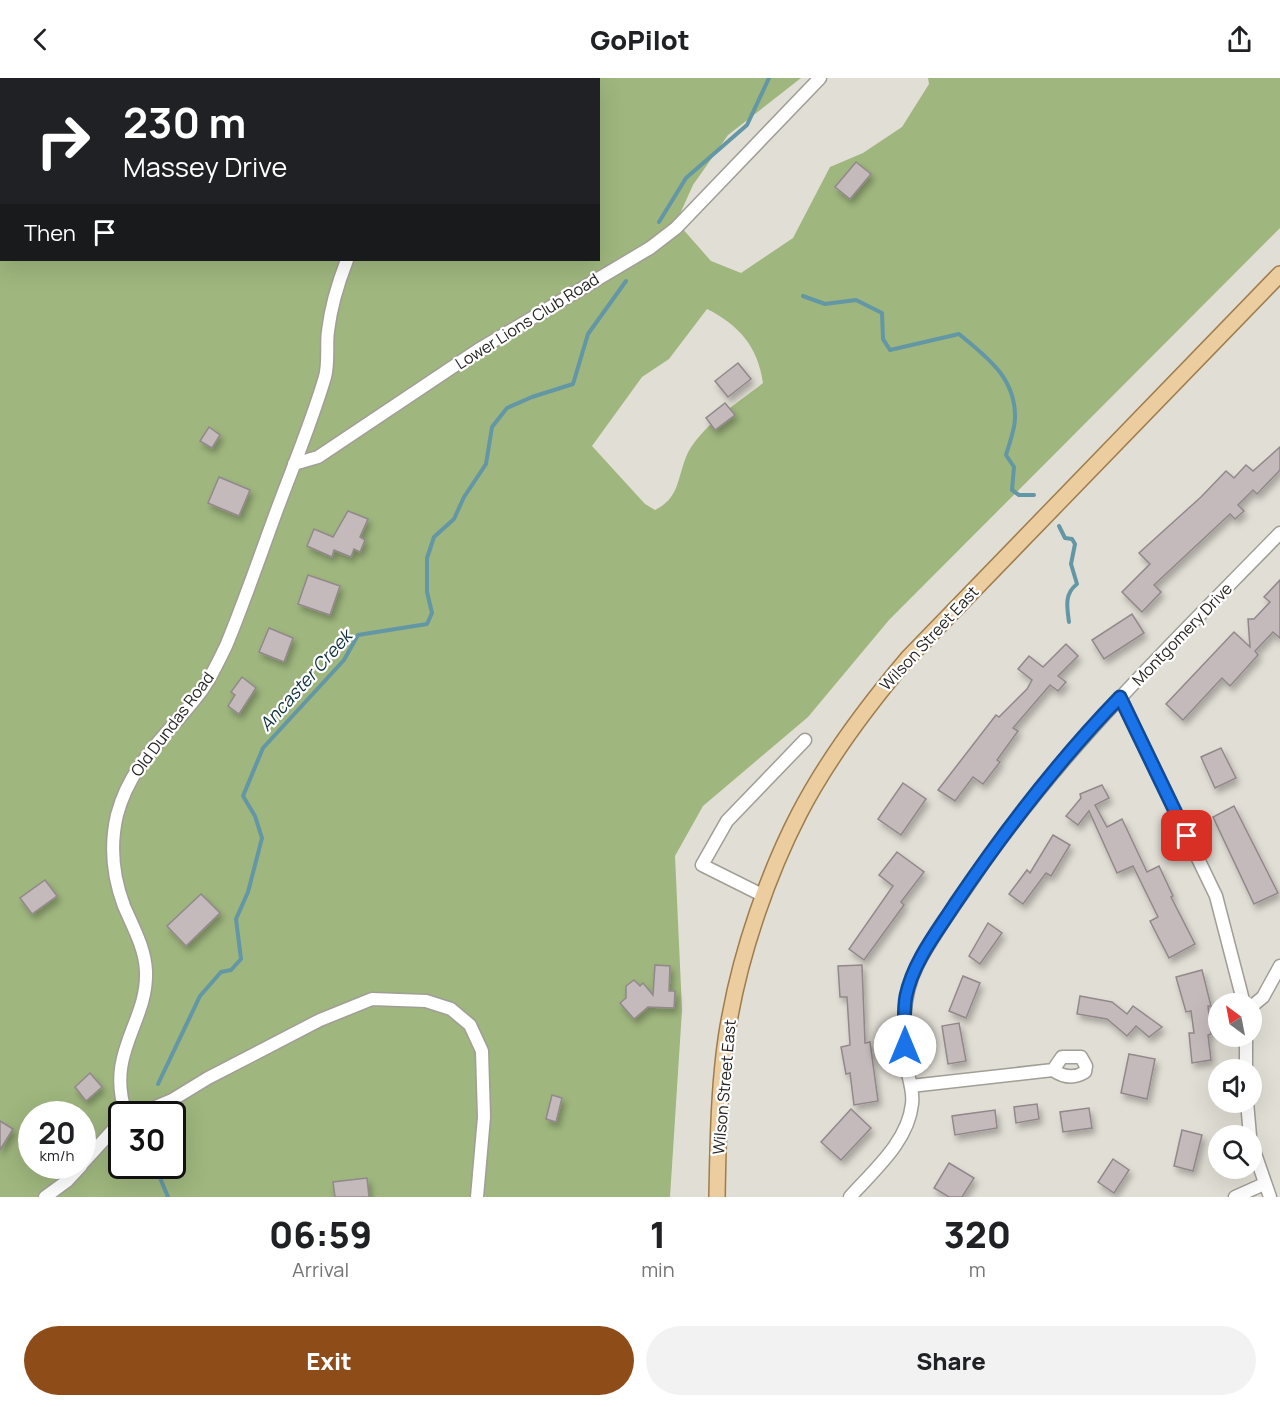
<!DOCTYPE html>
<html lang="en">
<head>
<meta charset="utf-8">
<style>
	body { margin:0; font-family:Manrope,sans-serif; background:#f2f2f2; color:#202124; height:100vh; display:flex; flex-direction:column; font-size:22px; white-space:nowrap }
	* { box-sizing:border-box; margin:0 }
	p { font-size:20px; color:#757577 }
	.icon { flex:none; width:33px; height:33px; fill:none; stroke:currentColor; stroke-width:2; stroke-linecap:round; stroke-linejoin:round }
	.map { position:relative; height:1119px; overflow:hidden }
	.side { display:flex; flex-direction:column; background:#fff; flex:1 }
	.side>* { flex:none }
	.guide { position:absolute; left:0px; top:0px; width:600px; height:183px; box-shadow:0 6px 24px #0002; background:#202124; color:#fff; overflow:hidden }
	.needle { width:39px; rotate:328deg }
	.controls { position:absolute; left:1208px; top:915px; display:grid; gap:12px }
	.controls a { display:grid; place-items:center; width:54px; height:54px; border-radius:50%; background:#fff; box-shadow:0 6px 24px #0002; font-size:30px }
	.speed { position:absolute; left:18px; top:1023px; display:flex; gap:12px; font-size:30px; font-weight:700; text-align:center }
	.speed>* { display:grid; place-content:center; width:78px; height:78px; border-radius:50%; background:#fff; box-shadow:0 6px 24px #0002; line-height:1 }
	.speed small { font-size:15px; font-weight:400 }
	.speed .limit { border:3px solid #111; border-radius:9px; background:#fff; color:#111 }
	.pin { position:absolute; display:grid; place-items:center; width:51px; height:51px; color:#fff; margin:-26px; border-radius:12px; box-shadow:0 3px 9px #0006 }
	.me { position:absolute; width:66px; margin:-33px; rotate:0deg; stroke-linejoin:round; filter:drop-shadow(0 0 4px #0008) }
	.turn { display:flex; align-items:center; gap:21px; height:126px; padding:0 24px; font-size:27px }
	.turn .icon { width:78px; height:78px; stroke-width:2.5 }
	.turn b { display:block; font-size:42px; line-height:51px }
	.then { display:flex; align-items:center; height:57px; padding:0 24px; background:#0003; gap:12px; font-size:22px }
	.eta { display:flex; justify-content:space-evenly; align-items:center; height:102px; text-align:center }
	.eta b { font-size:36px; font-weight:800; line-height:42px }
	.primary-button { display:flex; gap:12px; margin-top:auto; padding:12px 24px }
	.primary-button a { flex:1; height:69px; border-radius:36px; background:#8e4c19; color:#fff; font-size:24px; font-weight:800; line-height:69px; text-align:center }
	.primary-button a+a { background:#f2f2f2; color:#202124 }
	header { display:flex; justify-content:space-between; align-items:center; height:78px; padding:0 24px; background:#fff; font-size:27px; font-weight:800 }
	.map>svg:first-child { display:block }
	.forest { fill:#9fb67e; fill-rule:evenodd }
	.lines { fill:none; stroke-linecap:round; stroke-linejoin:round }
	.stream { stroke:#6397a5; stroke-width:4 }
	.building { fill:#c4babc; stroke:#92888b; stroke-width:1.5; filter:url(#shadow) }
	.minor-casing { stroke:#a19e96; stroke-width:15 }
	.major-casing { stroke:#9f7c4b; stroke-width:18 }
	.minor { stroke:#fff; stroke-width:12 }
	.major { stroke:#eccda0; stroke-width:15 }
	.route-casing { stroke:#114b97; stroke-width:15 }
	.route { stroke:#1a73e8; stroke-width:10 }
	.labels { text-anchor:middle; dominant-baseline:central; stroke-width:4.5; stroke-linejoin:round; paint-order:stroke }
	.street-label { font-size:16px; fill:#262421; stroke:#fff }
	.water-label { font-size:18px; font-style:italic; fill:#0d313b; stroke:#fff }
</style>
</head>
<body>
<header><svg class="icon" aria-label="back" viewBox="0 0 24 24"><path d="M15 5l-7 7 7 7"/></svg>GoPilot<svg class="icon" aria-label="share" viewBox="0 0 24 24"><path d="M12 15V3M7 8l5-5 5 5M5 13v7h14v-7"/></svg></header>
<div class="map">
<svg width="1280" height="1119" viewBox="0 0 1280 1119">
	<defs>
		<filter id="shadow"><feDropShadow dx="3" dy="5" stdDeviation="3" flood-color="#0004"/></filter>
	</defs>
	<rect width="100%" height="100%" fill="#e1ded5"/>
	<path class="forest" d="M222 0H801L728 57 693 107 679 138 681 149 711 183 741 195 793 160 830 89 863 75 902 49 929 6 928 0H1280V150L889 542 808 639 703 728 675 778 682 932 670 1119H0V84L2 182H598V2ZM707 231C739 247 758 269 763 305 739 324 698 350 686 379 677 402 679 420 655 432L645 426 592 368 642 299 669 281ZM32 1036H82V1088H32ZM122 1036H172V1088H122Z"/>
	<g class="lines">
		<g class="stream">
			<polyline points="659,144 686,100 747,47 769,0"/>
			<path d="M803 218 825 226 856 222 882 235 883 261 890 272 959 256C987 279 1016 300 1015 340 1015 352 1009 366 1006 377L1014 389 1012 412 1019 417H1034"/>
			<path d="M1059 448 1065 460 1072 461 1075 466 1071 486 1077 506C1064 516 1067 529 1069 544"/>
			<polyline points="158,1006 200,918 221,894 231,892 241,881 236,841 248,814 262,760 255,738 243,718 263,670 344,582 358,557 427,546 432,535 427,514 427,480 434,459 454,441 464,419 486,386 492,349 507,330 532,319 573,306 588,256 626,203"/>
			<polyline points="155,1088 168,1119"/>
		</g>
	</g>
	<g class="building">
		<polygon points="856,84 871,96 850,121 835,109"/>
		<polygon points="738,285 751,301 728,319 715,303"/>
		<polygon points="725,325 735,337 715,352 706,340"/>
		<polygon points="209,349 220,357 212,370 200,363"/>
		<polygon points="1280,369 1280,392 1257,416 1253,412 1238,427 1244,433 1235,441 1230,436 1154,507 1161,514 1142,534 1122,514 1150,486 1139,475 1201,419 1226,393 1234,400 1246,387 1253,393"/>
		<polygon points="219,399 250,412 239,438 208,425"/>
		<polygon points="348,433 368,441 360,459 365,462 360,474 354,471 351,479 334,472 332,479 307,468 314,451 333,459"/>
		<polygon points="308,497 340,508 330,537 298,526"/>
		<polygon points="1280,502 1280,560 1273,554 1255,573 1258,577 1230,608 1222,600 1183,642 1166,626 1234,554 1250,569 1248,541 1254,541 1270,524 1264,519"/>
		<polygon points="1132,536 1144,555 1104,581 1092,562"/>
		<polygon points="269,550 293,560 284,584 259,574"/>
		<polygon points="1066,566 1078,578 1058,598 1066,604 1058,613 1050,607 1013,650 1018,653 997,682 1000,684 983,706 973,699 955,723 938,712 996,637 999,639 1027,611 1032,602 1018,591 1029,578 1043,589"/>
		<polygon points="242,599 256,610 239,636 228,628 235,617 231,614"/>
		<polygon points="1221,670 1236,700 1215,710 1201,679"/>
		<polygon points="903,705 926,721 901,757 878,741"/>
		<polygon points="1102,707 1109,720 1095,727 1107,749 1122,741 1147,794 1159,788 1173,818 1171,819 1195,866 1169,880 1150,843 1158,839 1133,788 1117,795 1089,733 1078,747 1066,738 1081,720 1080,716"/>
		<polygon points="1234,728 1278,815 1254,826 1213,739"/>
		<polygon points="1053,757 1070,767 1051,798 1046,795 1023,826 1009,816 1027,792 1030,795"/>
		<polygon points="897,774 924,794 901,824 904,827 864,882 849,871 893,808 879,797"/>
		<polygon points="45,802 57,818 32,836 20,820"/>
		<polygon points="201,816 220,835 186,868 167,848"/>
		<polygon points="988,845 1002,855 980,886 969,878"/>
		<polygon points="655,887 670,888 669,913 675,913 674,930 648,929 634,941 620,925 626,920 626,908 634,902 640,908 643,905 653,917"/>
		<polygon points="862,887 865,965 870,964 878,1023 854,1027 850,995 846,996 841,969 850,967 847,919 840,919 838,888"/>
		<polygon points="1202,892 1211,928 1208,928 1211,956 1208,957 1211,982 1192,985 1189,955 1194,955 1191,933 1186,934 1176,899"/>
		<polygon points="963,898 980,905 966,940 949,933"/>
		<polygon points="1080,918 1112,924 1127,936 1133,928 1162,949 1149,959 1136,948 1127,958 1107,941 1077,936"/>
		<polygon points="959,945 966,983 948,986 942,948"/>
		<polygon points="1129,976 1155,981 1147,1021 1121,1015"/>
		<polygon points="90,995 102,1009 86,1023 75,1009"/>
		<polygon points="552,1017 562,1020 556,1044 546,1041"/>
		<polygon points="1037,1026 1039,1041 1016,1045 1014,1029"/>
		<polygon points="1089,1030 1092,1050 1063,1054 1060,1034"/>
		<polygon points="851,1031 871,1050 841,1082 821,1064"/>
		<polygon points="995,1032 997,1050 955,1057 952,1038"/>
		<polygon points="0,1043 13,1051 0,1072"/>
		<polygon points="1182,1052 1202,1057 1193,1093 1174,1088"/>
		<polygon points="1113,1081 1129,1092 1114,1115 1098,1104"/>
		<polygon points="949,1085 974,1100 962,1119 949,1119 934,1110"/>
		<polygon points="367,1100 369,1119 335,1119 333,1104"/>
	</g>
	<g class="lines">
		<defs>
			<g id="minor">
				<polyline points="409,2 410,0"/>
				<polyline points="294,386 318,379 478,272 650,170 676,150 820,0"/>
				<polyline points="1120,619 1216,818 1244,926"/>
				<polyline points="764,818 702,787 727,743 805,662"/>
				<polyline points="1251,929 1263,919 1280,888"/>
				<polyline points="1246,958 1246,992"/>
				<path d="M911 1008 1053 992C1063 999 1074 1001 1085 994L1086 988 1081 979H1062L1053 992"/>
				<polyline points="1247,1024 1250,1058"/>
				<path d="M126 1036C105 974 148 945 146 893 145 870 133 849 124 828 113 799 110 767 117 737 131 684 168 657 199 616 210 602 218 584 226 568 245 522 261 475 278 429 294 386 312 343 325 299 329 284 326 267 328 253 331 228 338 205 347 182"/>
				<polyline points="126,1036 153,1030 172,1022 208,1000 320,942 372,921 426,923 451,931 470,947 482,973 484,1039 477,1119"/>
				<polyline points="1251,1064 1270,1119"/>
				<polyline points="82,1086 122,1042"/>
				<polyline points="45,1119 67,1103 81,1088"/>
				<path d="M850 1119C873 1093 908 1064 912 1026 914 1013 908 999 906 986 902 954 902 918 917 888 931 860 950 834 968 808 1056 676 1170 568 1280 455"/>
				<polyline points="1235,1119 1264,1106"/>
			</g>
			<path id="major" d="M717 1119C718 1063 719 993 730 938 742 872 768 796 799 736 827 682 869 626 908 580L1280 196"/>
		</defs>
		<use href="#minor" class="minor-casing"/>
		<use href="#major" class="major-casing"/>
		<use href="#minor" class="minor"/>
		<use href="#major" class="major"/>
	</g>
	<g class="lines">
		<defs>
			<path id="route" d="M905 968C905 952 903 934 906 918 913 884 937 854 955 826 1005 752 1058 683 1120 619L1187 758"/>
		</defs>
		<use href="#route" class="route-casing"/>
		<use href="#route" class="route"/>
	</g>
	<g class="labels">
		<g class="street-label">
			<text transform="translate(527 243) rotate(-32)">Lower Lions Club Road</text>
			<text transform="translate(1182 556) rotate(-46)">Montgomery Drive</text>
			<text transform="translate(929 560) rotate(-47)">Wilson Street East</text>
			<text transform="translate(172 646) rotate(-53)">Old Dundas Road</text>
			<text transform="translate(724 1009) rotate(-85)">Wilson Street East</text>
		</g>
		<g class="water-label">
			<text transform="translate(305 602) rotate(-48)">Ancaster Creek</text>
		</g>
	</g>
</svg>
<div class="controls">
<a><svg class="needle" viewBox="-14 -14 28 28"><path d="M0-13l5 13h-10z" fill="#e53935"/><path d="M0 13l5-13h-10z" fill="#757577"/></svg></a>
<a><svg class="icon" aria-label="sound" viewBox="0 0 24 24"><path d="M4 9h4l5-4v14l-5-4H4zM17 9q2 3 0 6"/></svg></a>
<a><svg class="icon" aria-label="search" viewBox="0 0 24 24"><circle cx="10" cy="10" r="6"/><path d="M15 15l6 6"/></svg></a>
</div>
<div class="speed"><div>20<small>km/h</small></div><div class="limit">30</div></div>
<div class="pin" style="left:1187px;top:758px;background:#d93025"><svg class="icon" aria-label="arrive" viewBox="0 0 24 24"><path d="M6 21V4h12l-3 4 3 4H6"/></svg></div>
<svg class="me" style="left:905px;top:968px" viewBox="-20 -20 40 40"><circle r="19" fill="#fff"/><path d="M0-13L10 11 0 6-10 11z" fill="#1a73e8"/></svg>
<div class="guide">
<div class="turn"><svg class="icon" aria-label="right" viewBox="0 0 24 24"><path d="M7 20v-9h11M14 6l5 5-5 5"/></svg><div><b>230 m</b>Massey Drive</div></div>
<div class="then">Then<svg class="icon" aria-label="arrive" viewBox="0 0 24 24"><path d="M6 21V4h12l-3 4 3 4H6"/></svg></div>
</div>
</div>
<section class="side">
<div class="eta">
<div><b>06:59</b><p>Arrival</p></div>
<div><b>1</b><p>min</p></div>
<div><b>320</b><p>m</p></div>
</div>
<div class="primary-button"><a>Exit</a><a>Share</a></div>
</section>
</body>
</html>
